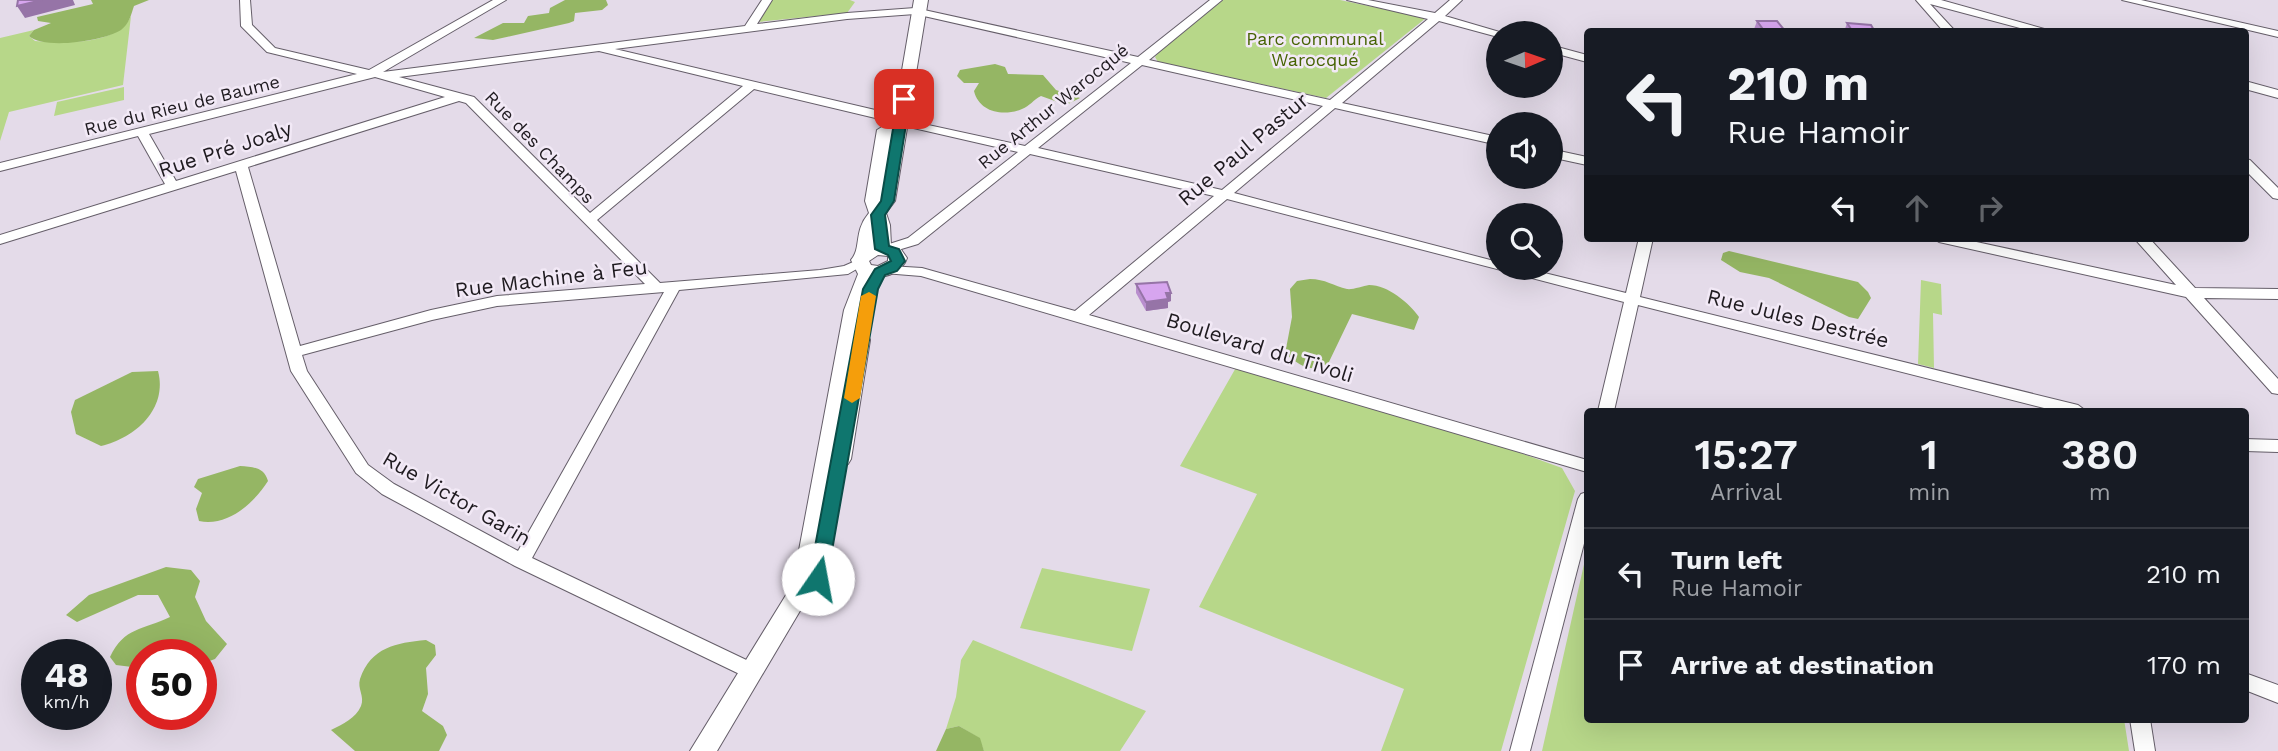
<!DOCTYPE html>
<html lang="en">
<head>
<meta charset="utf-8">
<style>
	body { margin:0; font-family:"Work Sans",sans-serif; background:#242831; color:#f1f3f6; height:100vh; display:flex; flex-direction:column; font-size:26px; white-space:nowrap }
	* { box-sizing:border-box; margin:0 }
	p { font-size:23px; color:#9ea1a6 }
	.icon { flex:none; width:38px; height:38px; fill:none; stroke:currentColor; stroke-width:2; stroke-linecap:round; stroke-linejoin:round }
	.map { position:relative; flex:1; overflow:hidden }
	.panel { position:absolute; left:1584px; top:408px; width:665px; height:315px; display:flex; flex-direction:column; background:#171b24; border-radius:7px; box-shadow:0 7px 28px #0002 }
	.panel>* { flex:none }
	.banner { position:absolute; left:1584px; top:28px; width:665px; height:214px; border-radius:7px; box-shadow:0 7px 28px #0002; background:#171b24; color:#f1f3f6; overflow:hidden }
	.needle { width:46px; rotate:88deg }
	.controls { position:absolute; left:1486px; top:21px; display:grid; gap:14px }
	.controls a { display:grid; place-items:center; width:77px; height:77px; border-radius:50%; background:#171b24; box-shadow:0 7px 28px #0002; font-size:35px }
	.speed { position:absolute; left:21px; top:639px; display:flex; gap:14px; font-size:35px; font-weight:700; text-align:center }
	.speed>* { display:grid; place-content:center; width:91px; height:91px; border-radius:50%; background:#171b24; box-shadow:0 7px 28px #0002; line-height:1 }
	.speed small { font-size:18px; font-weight:400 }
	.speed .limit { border:10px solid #d22; background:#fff; color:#111 }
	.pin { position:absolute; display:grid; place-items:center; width:60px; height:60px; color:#fff; margin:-30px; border-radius:14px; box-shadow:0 4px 10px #0006 }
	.me { position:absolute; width:77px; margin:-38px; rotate:12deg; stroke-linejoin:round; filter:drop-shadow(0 0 5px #0008) }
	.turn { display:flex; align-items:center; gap:24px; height:147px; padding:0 28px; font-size:32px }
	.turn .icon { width:91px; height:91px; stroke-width:2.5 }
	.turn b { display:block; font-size:49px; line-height:60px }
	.lanes { display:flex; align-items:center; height:66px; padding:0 28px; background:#0003; justify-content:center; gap:35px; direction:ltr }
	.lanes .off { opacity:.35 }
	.eta { display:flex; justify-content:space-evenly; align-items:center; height:119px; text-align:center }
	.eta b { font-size:42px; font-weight:600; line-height:49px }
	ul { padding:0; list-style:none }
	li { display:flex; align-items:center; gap:21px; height:91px; padding:0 28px; border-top:2px solid #363941 }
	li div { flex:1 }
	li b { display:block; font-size:26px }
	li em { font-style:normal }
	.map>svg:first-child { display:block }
	.green { fill:#b7d789 }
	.forest { fill:#95b664 }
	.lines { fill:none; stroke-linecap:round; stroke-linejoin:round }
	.minor-casing { stroke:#655e69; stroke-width:2 }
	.major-casing { stroke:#655e69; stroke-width:2 }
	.minor { fill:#fff; fill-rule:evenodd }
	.major { fill:#fff; fill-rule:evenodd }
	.wall { fill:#b98ece }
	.shaded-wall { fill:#9674a7 }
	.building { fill:#d7a5ef; stroke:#9674a7; stroke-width:2 }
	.route { fill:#0f766e; stroke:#0a4d48; stroke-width:2 }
	.slow { fill:#f59e0b }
	.labels { text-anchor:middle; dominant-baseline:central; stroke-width:5; stroke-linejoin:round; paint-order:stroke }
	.far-park-label { font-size:18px; fill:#466303; stroke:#f2e9f6 }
	.far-street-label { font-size:18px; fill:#1f1b20; stroke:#f2e9f6 }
	.street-label { font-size:21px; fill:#1f1b20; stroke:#f2e9f6 }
</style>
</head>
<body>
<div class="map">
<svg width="2278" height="751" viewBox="0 0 2278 751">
	<rect width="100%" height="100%" fill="#e4dbe9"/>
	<g class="green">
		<polygon points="771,0 850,0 855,2 847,13 758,22"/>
		<polygon points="1223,0 1340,0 1426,18 1326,98 1158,62 1155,57 1158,53"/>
		<path d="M131 16 123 85 9 112 0 141V38L34 30 29 36 35 41C63 43 117 46 131 16Z"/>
		<polygon points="124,87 124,100 54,116 57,102"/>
		<polygon points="1921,280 1941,284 1942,315 1933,313 1934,368 1918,364"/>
		<polygon points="1238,364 1446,426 1562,468 1575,491 1501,751 1381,751 1404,689 1199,607 1257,494 1180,466"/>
		<polygon points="1587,551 1587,719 2124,719 2129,751 1542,751"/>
		<polygon points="1042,568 1150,589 1132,651 1020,628"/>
		<polygon points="973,640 1146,711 1120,751 984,751 979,738 959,726 946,729 956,697 961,660"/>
	</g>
	<g class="forest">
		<path d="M91 0H149L134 6C131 15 129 24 121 30 104 41 44 50 29 36L34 30 51 23 38 21 37 17 93 4Z"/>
		<polygon points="565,0 606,0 608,5 602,10 575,13 574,21 569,23 493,40 474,38 503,23 524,23 528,16 549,13 550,8"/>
		<path d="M995 64 1005 67 1008 74 1043 75 1056 90 1080 98 1066 105 1041 96C1033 100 1030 106 1022 109 1003 117 979 112 974 91L979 83H964L957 76 960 70Z"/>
		<polygon points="1729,251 1858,282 1868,292 1871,298 1858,319 1849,317 1769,278 1740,272 1721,260 1723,253"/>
		<path d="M1310 279C1325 279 1334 286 1347 289 1352 290 1363 286 1369 285 1388 285 1409 303 1419 317L1414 330 1352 314 1327 366C1308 372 1300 365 1285 354L1292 317 1290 289 1297 281Z"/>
		<path d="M158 371C168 409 135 438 101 446L76 434 71 412 75 400 132 372Z"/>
		<path d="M240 466C253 467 264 467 268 481 254 503 228 527 199 521L196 509 202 493 194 487 198 479Z"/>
		<path d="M166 567 191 570 200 581 195 597 206 621 227 644 215 659 201 664V654H142V664L132 667 116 665 110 657C124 627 143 630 170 617L158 595H138L77 622 66 615 89 595Z"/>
		<path d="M426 640 435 645 436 655 426 668 428 694 422 711 443 726 447 735 439 751H355L331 730C343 724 356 718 361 706 365 696 357 689 360 679 371 647 396 643 426 640Z"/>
		<polygon points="959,726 980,738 984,751 936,751 946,729"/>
	</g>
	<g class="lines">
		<defs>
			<g id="minor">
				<path d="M240 0H250L252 25 275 48 369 70 493 0H506L383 72 745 26 762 0H772L757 24 847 13 915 8 1138 57 1210 0H1222L1149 60 1330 100 1428 19 1347 0H1368L1435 13 1450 0H1462L1445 16 1503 33H1498V37L1439 21 1342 103 1498 137V145L1335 108 1234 193 1498 262V268H1524L1626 293 1639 238H1653L1640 297 2078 405 2086 411H2056L1638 305 1614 411H1598L1624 302 1227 199 1089 315 1587 460V472L921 276 884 273 882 270 884 267 889 266 922 268 1075 311 1214 196 1030 154 918 244 888 253 881 249 883 246 908 238 1018 152 896 124V118L1025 146 1131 63 915 14 847 19 615 49 888 113 894 117 888 121 754 89 597 220 660 283 820 270 844 266 860 259 867 263 848 274 679 290 532 558 759 666 762 672 759 678 752 680 515 566 382 494 356 473 291 371 236 171 0 244V235L165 184 138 136 0 171V163L357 74 267 52 241 26ZM599 51 743 86 590 213 474 97 399 77ZM1142 65 1323 106 1222 190 1038 148ZM375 77 445 97 176 181 149 134ZM459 101 466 103 645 284 497 296 431 310 300 346 248 167ZM664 292 518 551 394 484 368 465 307 371 302 355 432 320 497 306Z"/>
				<polygon points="1916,0 1941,0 2055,32 2035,32 1930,4 1956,32 1944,32"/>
				<polygon points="2122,0 2141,0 2278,31 2278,37"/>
				<polygon points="1550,45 1587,55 1587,62 1550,52"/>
				<polygon points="2245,81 2278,90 2278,98 2245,89"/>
				<polygon points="1550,149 1587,157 1587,165 1550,157"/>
				<polygon points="2245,159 2250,160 2278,188 2278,199 2273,198 2245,170"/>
				<polygon points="1932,238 1958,238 2176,285 2134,238 2149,238 2195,288 2278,289 2278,299 2204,298 2278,379 2278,394 2272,393 2186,297 1939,242"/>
				<polygon points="2245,439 2278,440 2278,452 2245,451"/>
				<polygon points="1587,492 1587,532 1530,751 1510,751 1578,499 1581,494"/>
				<polygon points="2245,673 2278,685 2278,703 2245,690"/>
				<polygon points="2130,719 2150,719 2155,751 2135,751"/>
			</g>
			<path id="major" d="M914 0H928L895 201 886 213 890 225 891 246 900 248 907 258C903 271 887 278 874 277L862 310 858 335 868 336 870 340 851 459 848 464 836 465 816 577 807 599 717 751H690L786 595 794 577 844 310 858 274 851 260C862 247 853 232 869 213L865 201 877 130 885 125 892 129ZM878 255 888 256V261L878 266 871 265 869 261Z"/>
		</defs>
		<use href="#minor" class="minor-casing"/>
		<use href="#major" class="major-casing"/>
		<use href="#minor" class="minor"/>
		<use href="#major" class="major"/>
	</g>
	<g class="wall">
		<polygon points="1757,21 1786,32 1753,32"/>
		<polygon points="1847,23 1875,32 1844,32"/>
		<polygon points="1136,284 1171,293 1171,301 1168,302 1168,308 1146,311 1136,293"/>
	</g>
	<g class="shaded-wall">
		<polygon points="42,0 73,0 75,5 25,18 17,6"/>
		<polygon points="1166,293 1171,293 1171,301 1168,302 1168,308 1146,311 1146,302"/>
	</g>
	<g class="building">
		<polygon points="18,0 42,0 17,6"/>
		<polygon points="1757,21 1777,21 1786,32 1765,32"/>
		<polygon points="1847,23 1871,25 1875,32 1853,32"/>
		<polygon points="1167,282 1171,293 1166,293 1168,299 1146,302 1136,284"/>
	</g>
	<polygon class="route" points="904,95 910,99 894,201 885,215 889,246 899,249 905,261 897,271 885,275 878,289 827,579 818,586 809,579 863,289 875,269 891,261 888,255 875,249 871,215 881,201 898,99"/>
	<polygon class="slow" points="869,292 876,296 860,398 852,403 844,398 861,296"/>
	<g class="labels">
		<g class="far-park-label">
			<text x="1315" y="38">Parc communal<tspan x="1315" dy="21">Warocqué</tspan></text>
		</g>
		<g class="far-street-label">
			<text transform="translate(182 105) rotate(-14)">Rue du Rieu de Baume</text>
			<text transform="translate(1053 106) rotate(-39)">Rue Arthur Warocqué</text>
			<text transform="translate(540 147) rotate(46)">Rue des Champs</text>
		</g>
		<g class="street-label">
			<text transform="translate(225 149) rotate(-18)">Rue Pré Joaly</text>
			<text transform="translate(1243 149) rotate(-40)">Rue Paul Pastur</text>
			<text transform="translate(551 278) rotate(-7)">Rue Machine à Feu</text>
			<text transform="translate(1798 318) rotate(14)">Rue Jules Destrée</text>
			<text transform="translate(1260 347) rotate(17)">Boulevard du Tivoli</text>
			<text transform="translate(457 498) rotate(30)">Rue Victor Garin</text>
		</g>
	</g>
</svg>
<div class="controls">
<a><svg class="needle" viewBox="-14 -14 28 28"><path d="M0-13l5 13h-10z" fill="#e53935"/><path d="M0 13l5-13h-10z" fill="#9ea1a6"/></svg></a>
<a><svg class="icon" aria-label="sound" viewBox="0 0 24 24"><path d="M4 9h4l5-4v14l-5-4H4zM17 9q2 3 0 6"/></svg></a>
<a><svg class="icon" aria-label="search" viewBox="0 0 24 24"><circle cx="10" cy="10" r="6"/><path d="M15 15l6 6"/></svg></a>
</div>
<div class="speed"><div>48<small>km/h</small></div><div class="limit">50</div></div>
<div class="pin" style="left:904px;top:99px;background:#d93025"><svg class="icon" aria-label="arrive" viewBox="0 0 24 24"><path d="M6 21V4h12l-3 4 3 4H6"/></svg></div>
<svg class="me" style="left:818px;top:579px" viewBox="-20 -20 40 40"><circle r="19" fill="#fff"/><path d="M0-13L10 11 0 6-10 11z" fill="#0f766e"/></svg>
<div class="banner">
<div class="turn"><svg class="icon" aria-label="left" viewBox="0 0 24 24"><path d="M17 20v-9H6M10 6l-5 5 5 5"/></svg><div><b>210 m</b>Rue Hamoir</div></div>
<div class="lanes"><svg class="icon" aria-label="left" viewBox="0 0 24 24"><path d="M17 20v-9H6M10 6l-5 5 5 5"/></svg><svg class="icon off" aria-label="ahead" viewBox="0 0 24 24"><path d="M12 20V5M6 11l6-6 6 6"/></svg><svg class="icon off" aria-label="right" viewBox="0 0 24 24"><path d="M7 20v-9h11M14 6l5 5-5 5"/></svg></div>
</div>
<section class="panel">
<div class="eta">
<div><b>15:27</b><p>Arrival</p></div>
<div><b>1</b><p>min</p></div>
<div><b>380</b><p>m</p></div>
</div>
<ul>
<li><svg class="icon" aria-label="left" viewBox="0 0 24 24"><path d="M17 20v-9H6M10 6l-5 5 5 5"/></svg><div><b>Turn left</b><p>Rue Hamoir</p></div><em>210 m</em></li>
<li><svg class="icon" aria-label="arrive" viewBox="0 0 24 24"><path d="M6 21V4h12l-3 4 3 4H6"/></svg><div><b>Arrive at destination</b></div><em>170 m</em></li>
</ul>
</section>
</div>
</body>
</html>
